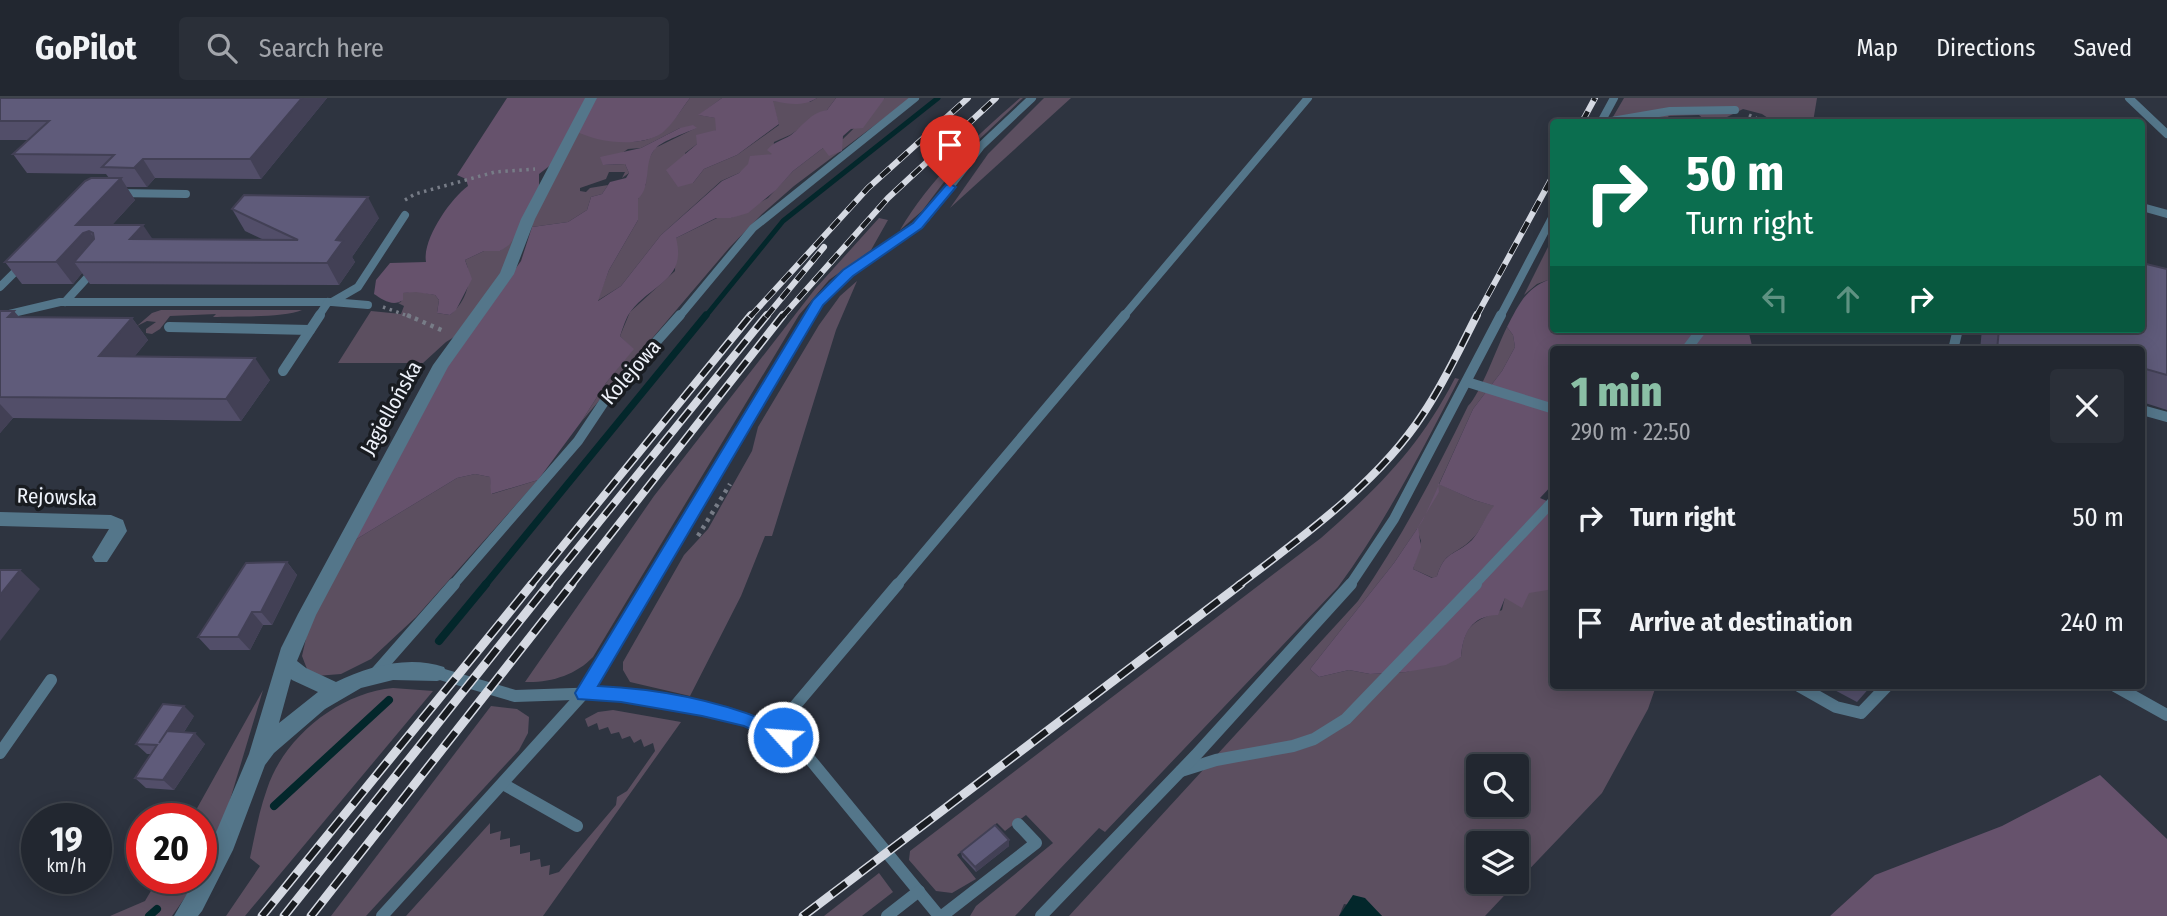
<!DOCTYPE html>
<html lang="en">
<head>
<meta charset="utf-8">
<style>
	body { margin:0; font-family:"Fira Sans Condensed",sans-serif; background:#2a2f38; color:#f1f3f6; height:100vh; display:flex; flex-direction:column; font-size:26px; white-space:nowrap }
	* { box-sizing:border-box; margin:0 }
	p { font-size:23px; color:#a2a5ab }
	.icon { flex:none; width:38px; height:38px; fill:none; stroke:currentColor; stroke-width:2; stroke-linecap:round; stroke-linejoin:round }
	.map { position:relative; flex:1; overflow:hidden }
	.sheet { position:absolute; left:1550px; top:248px; width:595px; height:343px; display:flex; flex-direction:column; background:#222730; border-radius:7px; box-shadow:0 4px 18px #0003,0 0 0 2px #3f444c }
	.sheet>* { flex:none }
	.top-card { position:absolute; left:1550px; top:21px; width:595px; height:214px; border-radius:7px; box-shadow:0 4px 18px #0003,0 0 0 2px #3f444c; background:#0b6e4f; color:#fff; overflow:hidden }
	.buttons { position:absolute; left:1466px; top:656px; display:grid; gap:14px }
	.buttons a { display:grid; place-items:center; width:63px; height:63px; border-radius:7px; background:#222730; box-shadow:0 4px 18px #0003,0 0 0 2px #3f444c; font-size:35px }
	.speed { position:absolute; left:21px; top:705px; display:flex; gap:14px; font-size:35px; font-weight:700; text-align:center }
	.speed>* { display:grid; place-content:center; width:91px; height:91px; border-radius:50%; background:#222730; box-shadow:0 4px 18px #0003,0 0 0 2px #3f444c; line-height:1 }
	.speed small { font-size:18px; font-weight:400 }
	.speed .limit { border:10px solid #d22; background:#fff; color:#111 }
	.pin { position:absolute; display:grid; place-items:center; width:60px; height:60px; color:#fff; margin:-72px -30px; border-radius:50% 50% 50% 0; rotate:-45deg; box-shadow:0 0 7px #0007 }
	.pin .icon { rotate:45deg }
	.me { position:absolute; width:77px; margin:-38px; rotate:296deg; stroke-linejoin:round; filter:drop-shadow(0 0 5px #0008) }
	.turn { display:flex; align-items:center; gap:24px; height:147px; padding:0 21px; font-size:32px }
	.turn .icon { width:91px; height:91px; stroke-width:2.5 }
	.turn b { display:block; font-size:49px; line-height:60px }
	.lanes { display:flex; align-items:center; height:66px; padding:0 21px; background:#0003; justify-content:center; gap:35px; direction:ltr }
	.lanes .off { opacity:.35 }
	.round { display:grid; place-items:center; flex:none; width:74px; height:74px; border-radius:7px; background:#2a2f38 }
	.summary { display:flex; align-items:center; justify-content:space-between; height:119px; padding:0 21px }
	h1 { font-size:42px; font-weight:800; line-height:52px; color:#8abfa5 }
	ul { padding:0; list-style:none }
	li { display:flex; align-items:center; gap:21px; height:105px; padding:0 21px }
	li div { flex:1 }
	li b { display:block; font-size:26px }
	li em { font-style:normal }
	header { display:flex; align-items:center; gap:42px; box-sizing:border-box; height:98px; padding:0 35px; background:#222730; border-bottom:2px solid #3f444c }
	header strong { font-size:33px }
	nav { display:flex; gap:38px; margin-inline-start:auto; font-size:24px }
	.search { width:490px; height:63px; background:#2a2f38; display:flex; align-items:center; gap:18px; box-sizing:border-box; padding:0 24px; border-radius:7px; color:#a2a5ab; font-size:26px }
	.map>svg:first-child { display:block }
	.green { fill:#5c4f60; fill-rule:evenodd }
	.forest { fill:#66526c; fill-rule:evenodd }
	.water { fill:#03272b }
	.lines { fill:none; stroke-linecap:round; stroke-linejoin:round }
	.stream-far2 { stroke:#03272b; stroke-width:5 }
	.stream-far1 { stroke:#03272b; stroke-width:7 }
	.stream { stroke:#03272b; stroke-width:8 }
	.path-far1 { stroke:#777c87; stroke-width:3.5; stroke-dasharray:2.5 4.5; stroke-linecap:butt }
	.path { stroke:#777c87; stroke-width:4.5; stroke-dasharray:3.5 5; stroke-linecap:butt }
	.lane-far2 { stroke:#54768a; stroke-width:8 }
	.lane-far1 { stroke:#54768a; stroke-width:10 }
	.lane { stroke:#54768a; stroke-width:12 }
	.street { fill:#54768a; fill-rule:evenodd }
	.rail-far2-casing { stroke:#d5d9e2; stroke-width:6 }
	.rail-far1-casing { stroke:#d5d9e2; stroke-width:8 }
	.rail-casing { stroke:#d5d9e2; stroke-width:9 }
	.rail-far2 { stroke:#191c21; stroke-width:4.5; stroke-dasharray:12; stroke-linecap:butt }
	.rail-far1 { stroke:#191c21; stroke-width:5; stroke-dasharray:15; stroke-linecap:butt }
	.rail { stroke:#191c21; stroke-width:6; stroke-dasharray:18; stroke-linecap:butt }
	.wall { fill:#524e69 }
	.shaded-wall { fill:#424055 }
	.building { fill:#5f5b7a; stroke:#424055; stroke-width:2 }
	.route { fill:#1a73e8; stroke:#114b97; stroke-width:2 }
	.labels { text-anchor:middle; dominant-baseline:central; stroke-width:7; stroke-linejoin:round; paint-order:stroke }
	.street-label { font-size:21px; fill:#eef2fa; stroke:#191c21 }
</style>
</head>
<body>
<header>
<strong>GoPilot</strong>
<div class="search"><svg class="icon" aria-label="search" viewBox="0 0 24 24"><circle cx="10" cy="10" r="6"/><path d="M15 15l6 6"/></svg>Search here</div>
<nav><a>Map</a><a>Directions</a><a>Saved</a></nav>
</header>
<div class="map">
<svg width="2167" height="818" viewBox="0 0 2167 818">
	<rect width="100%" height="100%" fill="#2e3440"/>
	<g class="green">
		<path d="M690 0H722L699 17 716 20V32L685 55 693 85 704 71 737 57 779 27 772 3 810 4 817 0H836L827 12 790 37 774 44 773 56 764 58 739 75 721 83 661 137 621 188 597 203 609 172 638 122V101L646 86 647 64 655 50 696 30H680L641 50 628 51 604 67 625 66 629 75 622 80 625 74H609L606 81 580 90V93L586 94 590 90 608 87 602 96 591 99 587 112 568 124 532 129 533 120 576 33C602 40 637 53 662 34 673 26 682 10 690 0Z"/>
		<polygon points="885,0 911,0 794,88 762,116 729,150 581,324 606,285 633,251 620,238 630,214 675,173 676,140 717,120 731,120 768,100 793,73 823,50 843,41"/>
		<path d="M1020 0H1023L969 51 922 113 900 132C931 80 974 40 1020 0Z"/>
		<polygon points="1044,0 1071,0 950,110 988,56"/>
		<polygon points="1624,0 1817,0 1813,24 1774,24 1762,16 1743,11 1723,21 1725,24 1707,24 1699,17 1669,18 1661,24 1610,24"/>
		<path d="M879 120 888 122 871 152 829 182 799 217 593 559C576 577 550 585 525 584L654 398 815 191Z"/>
		<path d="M520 132 511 163 462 234 446 244 423 265H338L371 213 401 216 404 208 398 205 401 204 403 195 416 193 435 197 439 202 437 215 450 217C466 204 474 181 465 162L484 153H500Z"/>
		<polygon points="1554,137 1554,185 1548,182 1537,186 1524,197"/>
		<polygon points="857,183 836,232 772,438 765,438 741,498 690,598 630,584 623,572 623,564 684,457 708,431 752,353 758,329 819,227 840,198"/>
		<path d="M161 212H302C284 220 234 218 213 219L216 216 170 218 160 231 152 236 146 235V231L156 224 147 223 137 228 152 215Z"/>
		<path d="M1507 229 1513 237 1515 249 1502 273 1473 311 1439 386 1474 402 1495 408C1485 418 1482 432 1472 441 1455 458 1445 452 1437 478L1433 480 1413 471 1421 443 1417 431 1394 465 1310 571 1319 579 1349 572 1370 576 1406 574 1461 559C1464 526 1473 524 1502 512L1505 499 1539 492 1554 491V588H1656L1648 611 1602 695 1517 784V746H1479V784H1517L1485 818H1382L1375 812 1344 806 1339 818H1069L1358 503C1401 441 1435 376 1468 308 1481 295 1497 249 1507 229ZM1479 668H1517V707H1479Z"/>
		<path d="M1455 280 1459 281C1422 352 1386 424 1338 489L1105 734 1099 730 1015 818H970L976 808 1053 745 1026 717 1005 733 997 725 957 757 976 781 952 795 936 793 909 762 910 753 1321 440C1379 389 1419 350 1455 280Z"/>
		<polygon points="475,376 490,379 492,396 538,382 416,519 371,561 341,576 316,578 307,571 302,558 309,527 350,445 457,380"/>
		<path d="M393 590 433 593 245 818H226L260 768 250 760C255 737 259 713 267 691 284 639 339 595 393 590Z"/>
		<polygon points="263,592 227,712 201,775 201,721 191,721"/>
		<polygon points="491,608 517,611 529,619 528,635 519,652 366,818 331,818"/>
		<polygon points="613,612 681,624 543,818 406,818 490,725 490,736 501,733 500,742 510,740 510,749 520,747 520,756 530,754 530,763 540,761 541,769 550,767 549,777 559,774 616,707 617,699 627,693 655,653 653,645 644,649 641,641 634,645 630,638 622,641 619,634 611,636 608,629 599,632 597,625 588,629 585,621 598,614"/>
		<polygon points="879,775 893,794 862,818 824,818"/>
		<polygon points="158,781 198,781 172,818 110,818 145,803"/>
	</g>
	<g class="forest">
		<path d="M507 0H587L552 66 539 76V90L520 132 509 147 500 153H484L465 162 472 181 456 212 450 217 437 215 439 202 435 197 416 194 403 195V202C393 209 383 202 374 196L376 182 390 165 426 164C422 142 450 101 468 88L466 81 457 77Z"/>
		<path d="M595 0H690C682 10 673 27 662 35 641 50 597 45 576 33Z"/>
		<path d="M722 0H817C803 9 788 6 773 3L779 26 737 57 704 71 693 85 678 89 666 72 697 46 696 37 716 32 715 20 698 17Z"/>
		<path d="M836 0H885L863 30 851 31 843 38 842 53 829 58 823 50 793 73 776 92 748 115 731 120H716L676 140C687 182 653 185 631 213 626 219 623 230 620 238L634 251 606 285 581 324 538 382 491 396 490 379 475 376 457 380 350 445 427 295 521 163 532 129 568 124 587 112 591 99 602 96 610 84 626 80 629 75 625 66 603 67 600 59 641 50 680 30 693 27 697 30C688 34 662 43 656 50 642 64 653 87 638 101V122L609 172 598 203 621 188 661 137 722 83 739 75 748 66 750 58 772 56 767 52C774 43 782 43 791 37 804 27 810 15 827 12Z"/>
		<path d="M1548 182 1554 185V231H1748L1753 252H1554V385L1540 400 1554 406V491L1529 495 1522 510 1505 500 1498 517C1471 518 1463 535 1461 559L1446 567 1406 574 1370 576 1349 572 1319 579 1310 571 1394 465 1423 422 1473 311 1502 273 1515 249 1513 237 1507 229C1518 208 1525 191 1548 182ZM1438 386 1474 402 1494 408C1485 418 1481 432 1472 442 1455 458 1445 452 1437 478L1432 480 1413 471 1421 449 1418 429 1439 394Z"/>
		<polygon points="2100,677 2167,741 2167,818 1830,818 1875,777 2002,728"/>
	</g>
	<polygon class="water" points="1353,797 1365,800 1382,818 1339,818"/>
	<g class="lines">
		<polyline class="stream-far2" points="705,219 783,123 938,0"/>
		<polyline class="stream-far1" points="485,487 706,217"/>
		<g class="stream">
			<polyline points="439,543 486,486"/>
			<polyline points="274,708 389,602"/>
			<polyline points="149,818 157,811"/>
		</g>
		<g class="path-far1">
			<polyline points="1749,17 1764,24"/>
			<polyline points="405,102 415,96 495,74 535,71"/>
			<polyline points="383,209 411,219"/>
		</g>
		<g class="path">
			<polyline points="407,217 446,234"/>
			<polyline points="698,438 730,386"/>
		</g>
		<g class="lane-far2">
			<polyline points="2129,0 2167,36"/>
			<polyline points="1601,24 1614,0"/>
			<polyline points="1606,24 1670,13 1735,12"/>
			<polyline points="116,95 186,96"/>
			<polyline points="2142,109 2167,116"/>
			<polyline points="0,189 23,166"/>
			<polyline points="65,204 96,170"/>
			<polyline points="332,204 368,207"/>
			<polyline points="0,218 60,204 332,204 358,189 405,117"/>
			<polyline points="318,219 328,204"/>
			<polyline points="679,219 753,130 915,0"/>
			<polyline points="809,219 817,205 848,175 926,120 981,48 1032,0"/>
			<polyline points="1123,219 1308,0"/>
			<polyline points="1500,219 1554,116"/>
		</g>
		<g class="lane-far1">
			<polyline points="0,218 5,217"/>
			<polyline points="169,229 310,232"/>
			<polyline points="1686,252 1702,231"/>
			<polyline points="1953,252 1958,231"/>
			<polyline points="283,273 320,217"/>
			<polyline points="1467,284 1554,311"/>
			<polyline points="2142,312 2167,319"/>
			<polyline points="453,487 578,343 608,298 680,217"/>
			<polyline points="648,487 810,217"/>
			<polyline points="897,487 1125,217"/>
			<polyline points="1350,487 1394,421 1501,217"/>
			<polyline points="1474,487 1554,402"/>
		</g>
		<g class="lane">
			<polyline points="437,575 515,598 602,595 702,611 747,621 783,639 804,654 939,818"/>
			<polyline points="375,576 454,486"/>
			<polyline points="1799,588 1836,609 1861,615 1887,588"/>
			<polyline points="2115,588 2167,617"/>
			<polyline points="773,634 898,486"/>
			<polyline points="0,655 51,582"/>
			<polyline points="1181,673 1216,662 1293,648 1314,641 1346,621 1476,486"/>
			<polyline points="503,686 577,728"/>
			<polyline points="382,818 584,595 649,486"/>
			<polyline points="887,818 919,793"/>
			<polyline points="942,818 1036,745 1018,726"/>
			<polyline points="1041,818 1196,657 1351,486"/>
		</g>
		<g class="street">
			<path d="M585 0H597L535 121 514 176 448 269 316 517 297 563 306 570 336 584C368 568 409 557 444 569L447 575 444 581 437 583 393 582 361 590 325 611 274 655 265 667 233 752 202 813 198 818H174L196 780H201V770L249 656 281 550 298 516 433 267 500 175 521 121ZM292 582 318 594 279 625 291 581Z"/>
			<polygon points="0,414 111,417 123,422 127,433 107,464 95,464 92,459 109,431 0,428"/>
		</g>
		<defs>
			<g id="rail-far2">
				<polyline points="1582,24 1595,0"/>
				<polyline points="750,219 868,90 968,0"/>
				<polyline points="766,219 824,149"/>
				<polyline points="782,219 888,100 996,0"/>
				<polyline points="1476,219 1554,76"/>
			</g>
			<g id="rail-far1">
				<polyline points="531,487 751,217"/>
				<polyline points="548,487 767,217"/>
				<polyline points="571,487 783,217"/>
				<path d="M1239 487C1302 439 1379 384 1423 316 1444 285 1460 250 1477 217"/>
			</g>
			<g id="rail">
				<polyline points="262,818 532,486"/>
				<polyline points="284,818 549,486"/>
				<polyline points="311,818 572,486"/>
				<polyline points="803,818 1241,486"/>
			</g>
		</defs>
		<use href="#rail-far2" class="rail-far2-casing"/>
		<use href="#rail-far1" class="rail-far1-casing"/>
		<use href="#rail" class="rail-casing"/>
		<use href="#rail-far2" class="rail-far2"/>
		<use href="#rail-far1" class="rail-far1"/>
		<use href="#rail" class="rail"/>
	</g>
	<g class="wall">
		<polygon points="0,0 327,0 261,81 155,80 147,89 126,89 135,102 112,127 153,141 264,142 245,133 232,111 379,120 352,159 355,164 339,187 90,186 82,175 73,186 22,186 5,164 109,80 106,76 27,75 13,56 29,42 0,42"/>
		<polygon points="2167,171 2167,312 2142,304 2142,252 1980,252 1982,231 2142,231"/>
		<polygon points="0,213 20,219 132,220 148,242 134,259 270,282 241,323 13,320 0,335"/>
		<polygon points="287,464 297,477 272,527 263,527 250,552 210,552 198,539"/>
		<polygon points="1827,588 1871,588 1857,604"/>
		<polygon points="194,618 184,634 205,646 174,692 146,690 135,680 151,656 147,656 136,646"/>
		<polygon points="1009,742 1009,748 976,774 962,759 961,754"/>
	</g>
	<g class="shaded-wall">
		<polygon points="302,0 327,0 261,81 250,61"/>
		<polygon points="143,61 155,80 147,89 134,70"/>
		<polygon points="121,80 135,102 98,142 93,135 89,133 105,155 74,164 82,175 73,186 56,164 76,127"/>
		<polygon points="368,99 379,120 352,159 355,164 339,187 327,165 336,142"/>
		<polygon points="143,127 158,149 130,141"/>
		<polygon points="14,213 32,234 8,219"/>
		<polygon points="132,220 148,242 117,280 99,258"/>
		<polygon points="255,260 270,282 241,323 226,301"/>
		<polygon points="0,306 13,320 0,335"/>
		<polygon points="287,464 297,477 272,527 261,514"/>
		<polygon points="20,472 40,491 0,543 0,497"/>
		<polygon points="252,514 263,527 250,552 238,539"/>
		<polygon points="184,608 194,618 170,656 159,645"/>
		<polygon points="195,635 205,646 174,692 163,682"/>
		<polygon points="1009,742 1009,748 976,774 975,769"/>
	</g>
	<g class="building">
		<polygon points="0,0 302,0 250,61 143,61 134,70 102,69 114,57 13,56 49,23 0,23"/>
		<polygon points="91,80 121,80 76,127 143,127 130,141 298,142 232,111 244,97 368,99 336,142 343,143 327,165 74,164 94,141 93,135 89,133 83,135 56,164 5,164 85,83"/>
		<polygon points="2142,165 2167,171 2167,277 2142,270 2142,252 2077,252 2069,250 2068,252 1997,252 1999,231 2142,231"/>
		<polygon points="0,213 14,213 8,219 132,220 99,258 255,260 226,301 0,299"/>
		<polygon points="287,464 261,514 252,514 238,539 198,539 246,465"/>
		<polygon points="0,472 20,472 0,497"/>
		<polygon points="163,606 184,608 159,645 167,633 195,635 163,682 135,680 157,647 136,646"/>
		<polygon points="995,727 1009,742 975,769 961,754"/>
	</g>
	<path class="route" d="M950 86 956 89 922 130 853 178 823 207 598 588C663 591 731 605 790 633L792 639 790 644 783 647 744 628 702 618 621 604 578 601 575 595 578 590 813 202 843 172 913 125 946 87Z"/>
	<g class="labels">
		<g class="street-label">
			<text transform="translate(631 274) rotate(-49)">Kolejowa</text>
			<text transform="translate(391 310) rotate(-61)">Jagiellońska</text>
			<text transform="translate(57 399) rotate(2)">Rejowska</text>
		</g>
	</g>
</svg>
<div class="buttons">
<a><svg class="icon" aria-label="search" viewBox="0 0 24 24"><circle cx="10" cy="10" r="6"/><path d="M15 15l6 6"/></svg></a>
<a><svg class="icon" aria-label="layers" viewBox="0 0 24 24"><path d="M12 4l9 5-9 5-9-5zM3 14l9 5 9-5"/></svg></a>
</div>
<div class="speed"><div>19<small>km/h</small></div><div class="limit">20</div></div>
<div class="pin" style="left:950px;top:89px;background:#d93025"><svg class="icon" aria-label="arrive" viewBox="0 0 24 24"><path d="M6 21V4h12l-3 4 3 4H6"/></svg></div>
<svg class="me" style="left:783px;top:639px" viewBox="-20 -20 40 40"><circle r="17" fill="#1a73e8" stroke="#fff" stroke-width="3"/><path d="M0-11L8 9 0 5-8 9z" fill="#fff"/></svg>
<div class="top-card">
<div class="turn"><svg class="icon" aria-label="right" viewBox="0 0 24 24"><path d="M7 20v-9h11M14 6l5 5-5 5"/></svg><div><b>50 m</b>Turn right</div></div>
<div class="lanes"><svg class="icon off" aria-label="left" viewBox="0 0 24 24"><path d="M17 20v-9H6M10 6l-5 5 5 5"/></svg><svg class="icon off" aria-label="ahead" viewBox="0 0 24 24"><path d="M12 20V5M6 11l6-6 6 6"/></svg><svg class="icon" aria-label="right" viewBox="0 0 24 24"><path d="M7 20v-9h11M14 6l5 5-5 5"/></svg></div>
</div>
<section class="sheet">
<div class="summary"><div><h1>1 min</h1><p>290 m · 22:50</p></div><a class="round"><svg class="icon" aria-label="close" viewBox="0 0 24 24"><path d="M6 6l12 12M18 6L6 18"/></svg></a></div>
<ul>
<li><svg class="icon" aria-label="right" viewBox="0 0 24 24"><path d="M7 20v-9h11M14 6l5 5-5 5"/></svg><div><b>Turn right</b></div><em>50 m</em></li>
<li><svg class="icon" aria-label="arrive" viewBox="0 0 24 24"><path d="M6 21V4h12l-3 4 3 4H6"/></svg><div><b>Arrive at destination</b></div><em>240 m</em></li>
</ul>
</section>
</div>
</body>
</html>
